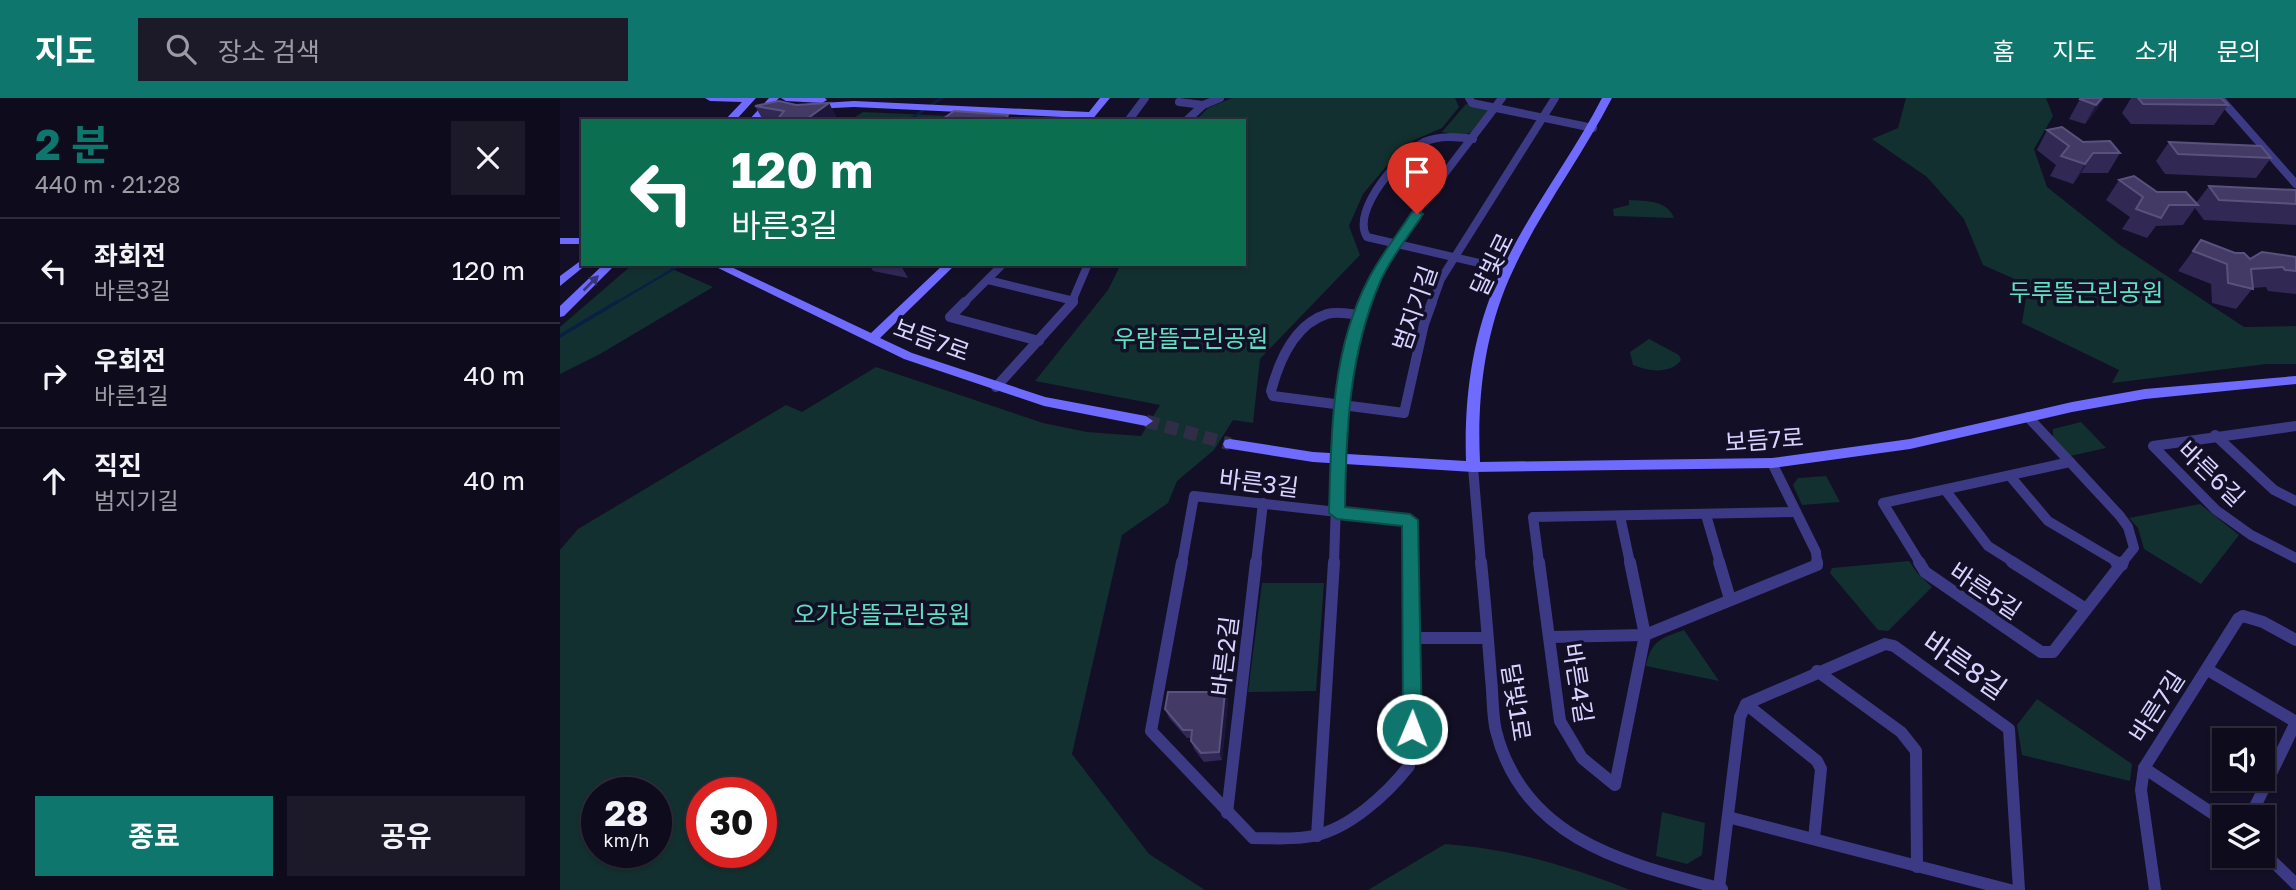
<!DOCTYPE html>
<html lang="ko">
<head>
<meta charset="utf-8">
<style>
	body { margin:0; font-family:"Golos Text","Noto Sans KR",sans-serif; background:#1c1929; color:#f1f3f6; height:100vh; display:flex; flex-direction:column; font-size:26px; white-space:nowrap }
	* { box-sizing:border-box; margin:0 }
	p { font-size:23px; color:#9b9ba3 }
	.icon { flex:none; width:38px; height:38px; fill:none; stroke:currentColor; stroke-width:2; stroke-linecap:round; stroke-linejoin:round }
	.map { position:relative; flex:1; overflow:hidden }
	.details { display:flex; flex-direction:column; background:#0e0b1c; width:560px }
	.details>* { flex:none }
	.guide { position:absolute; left:21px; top:21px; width:665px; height:147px; border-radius:0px; box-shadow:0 2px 5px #0004,0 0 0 2px #2e2b3b; background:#0b6e4f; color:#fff; overflow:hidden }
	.tools { position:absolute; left:1652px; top:630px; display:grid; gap:14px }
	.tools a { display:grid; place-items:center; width:63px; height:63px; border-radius:0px; background:#0e0b1c; box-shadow:0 2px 5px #0004,0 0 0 2px #2e2b3b; font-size:35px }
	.speed { position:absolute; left:21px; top:679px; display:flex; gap:14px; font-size:35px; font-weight:700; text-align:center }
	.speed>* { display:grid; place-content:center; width:91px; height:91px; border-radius:50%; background:#0e0b1c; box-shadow:0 2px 5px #0004,0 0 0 2px #2e2b3b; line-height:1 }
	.speed small { font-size:18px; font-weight:400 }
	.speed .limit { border:10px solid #d22; background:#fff; color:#111 }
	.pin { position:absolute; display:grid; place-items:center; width:60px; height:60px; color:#fff; margin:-72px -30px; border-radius:50% 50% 50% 0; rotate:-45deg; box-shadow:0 0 7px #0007 }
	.pin .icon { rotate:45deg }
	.me { position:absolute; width:77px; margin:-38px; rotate:1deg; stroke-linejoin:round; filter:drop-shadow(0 0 5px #0008) }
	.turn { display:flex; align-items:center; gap:24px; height:147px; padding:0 35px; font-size:32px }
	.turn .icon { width:91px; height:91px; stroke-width:2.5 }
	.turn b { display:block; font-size:49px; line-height:60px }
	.round { display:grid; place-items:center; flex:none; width:74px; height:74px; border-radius:0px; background:#1c1929 }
	.overview { display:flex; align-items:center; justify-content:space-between; height:119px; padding:0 35px }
	h1 { font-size:42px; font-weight:700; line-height:52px; color:#0f766e }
	.action { display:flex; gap:14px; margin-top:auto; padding:14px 35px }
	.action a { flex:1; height:80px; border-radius:0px; background:#0f766e; color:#fff; font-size:28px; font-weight:700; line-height:80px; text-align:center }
	.action a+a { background:#1c1929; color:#f1f3f6 }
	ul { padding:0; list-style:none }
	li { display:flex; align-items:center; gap:21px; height:105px; padding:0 35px; border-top:2px solid #2e2b3b }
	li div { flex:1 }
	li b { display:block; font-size:26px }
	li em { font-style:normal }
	header { display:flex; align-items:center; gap:42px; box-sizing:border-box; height:98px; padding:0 35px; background:#0f766e; color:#fff }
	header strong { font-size:33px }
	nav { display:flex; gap:38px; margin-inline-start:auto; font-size:24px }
	.search { width:490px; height:63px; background:#1c1929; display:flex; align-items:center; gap:18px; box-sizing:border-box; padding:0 24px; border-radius:0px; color:#9b9ba3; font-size:26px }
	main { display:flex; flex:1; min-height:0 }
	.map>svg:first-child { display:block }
	.green { fill:#12302f; fill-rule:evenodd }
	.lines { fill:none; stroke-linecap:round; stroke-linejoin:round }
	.stream-far1 { stroke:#0a1f44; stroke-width:2.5 }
	.stream { stroke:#0a1f44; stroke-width:3.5 }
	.secondary-tunnel { stroke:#312d47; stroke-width:13; stroke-dasharray:13 7; stroke-linecap:butt }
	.street-far2 { stroke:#3d3a85; stroke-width:8 }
	.street-far1 { stroke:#3d3a85; stroke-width:10 }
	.street { stroke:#3d3a85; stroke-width:12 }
	.secondary { fill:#6f6bff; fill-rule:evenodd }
	.wall { fill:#312854 }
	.shaded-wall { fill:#1d163a }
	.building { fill:#433a66; stroke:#5a527e; stroke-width:2 }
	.oneway { fill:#38347d }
	.route { fill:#0f766e; stroke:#0a4d48; stroke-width:2 }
	.labels { text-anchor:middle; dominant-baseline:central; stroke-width:7; stroke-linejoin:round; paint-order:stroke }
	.street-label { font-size:24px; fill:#d9d4ff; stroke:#130f26 }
	.park-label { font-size:24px; fill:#5fe0c0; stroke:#130f26 }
	.near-street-label { font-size:28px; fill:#d9d4ff; stroke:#130f26 }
</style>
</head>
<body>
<header>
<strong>지도</strong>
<div class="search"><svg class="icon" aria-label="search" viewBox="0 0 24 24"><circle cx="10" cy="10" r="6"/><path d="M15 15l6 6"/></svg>장소 검색</div>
<nav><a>홈</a><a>지도</a><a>소개</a><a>문의</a></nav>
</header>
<main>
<section class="details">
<div class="overview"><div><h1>2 분</h1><p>440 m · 21:28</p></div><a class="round"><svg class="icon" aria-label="close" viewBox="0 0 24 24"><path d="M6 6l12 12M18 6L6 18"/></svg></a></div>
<ul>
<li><svg class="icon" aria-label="left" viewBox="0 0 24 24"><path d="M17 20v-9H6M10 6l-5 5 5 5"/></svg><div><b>좌회전</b><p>바른3길</p></div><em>120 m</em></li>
<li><svg class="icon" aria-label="right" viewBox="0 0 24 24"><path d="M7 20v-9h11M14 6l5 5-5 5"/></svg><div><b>우회전</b><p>바른1길</p></div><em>40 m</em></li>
<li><svg class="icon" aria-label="ahead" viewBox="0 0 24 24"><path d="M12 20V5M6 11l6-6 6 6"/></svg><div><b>직진</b><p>범지기길</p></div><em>40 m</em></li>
</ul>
<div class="action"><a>종료</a><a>공유</a></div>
</section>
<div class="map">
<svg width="1736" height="792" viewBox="0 0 1736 792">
	<rect width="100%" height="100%" fill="#130f26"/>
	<g class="green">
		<path d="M672 0H895L899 9 882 30 845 46 803 96 789 128 800 157 700 261 693 325 673 322 654 352 617 383 608 405 562 437 512 656 589 756 645 792H0V452L18 431 226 307 242 314 316 269 483 325 527 334 581 338 600 307 475 283 548 192 561 166H684V23H635L648 10ZM37 695H96V754H37ZM142 695H201V754H142Z"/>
		<polygon points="1346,0 1486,0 1493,18 1474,51 1487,89 1560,147 1684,229 1736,228 1736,266 1707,266 1552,285 1559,272 1462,225 1468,187 1423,167 1404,121 1367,79 1312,41 1338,30"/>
		<path d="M906 6 926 10 929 14C911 38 912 39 882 34Z"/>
		<polygon points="303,14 392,18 385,23 289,23"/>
		<path d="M1069 102C1087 103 1107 102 1114 120L1054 118 1053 111 1069 107Z"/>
		<polygon points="101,166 153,189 40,256 0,276 0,229 72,167"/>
		<path d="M1089 241 1119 257 1121 262C1110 277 1088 273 1073 267L1070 254Z"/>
		<polygon points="1521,324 1546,350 1510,358 1493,339 1493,331"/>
		<polygon points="1266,378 1280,404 1242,407 1233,387 1238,380"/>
		<polygon points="1640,406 1679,437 1641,486 1584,451 1578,430 1569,420"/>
		<polygon points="1349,463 1358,476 1372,489 1328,533 1318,532 1270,475 1272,470"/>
		<polygon points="702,485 764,485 756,593 688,594"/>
		<path d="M1124 532 1159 583 1086 568C1091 543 1101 540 1124 532Z"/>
		<polygon points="1477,601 1572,666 1570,683 1462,657 1457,627"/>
		<polygon points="1102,714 1145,725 1142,757 1127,766 1096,758"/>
		<path d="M885 746C951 751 1009 768 1070 792H808Z"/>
	</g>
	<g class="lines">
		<g class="stream-far1">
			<polyline points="347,23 382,0"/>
			<polyline points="54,206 122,166"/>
		</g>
		<polyline class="stream" points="0,238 57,204"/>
		<polyline class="secondary-tunnel" points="586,323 670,346"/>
		<g class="street-far2">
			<polyline points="909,0 912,5 1033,30"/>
			<polyline points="1660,0 1736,86"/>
			<polyline points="619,4 643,7"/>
			<polyline points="568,23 585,0"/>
			<polyline points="626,23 643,7 660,0"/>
			<path d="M913 41C897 39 880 37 864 44 841 55 790 113 807 139L932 168 951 167"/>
			<polyline points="428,182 514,203"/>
			<polyline points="403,206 443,166"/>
			<polyline points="511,206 528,166"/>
			<path d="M806 206C829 139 899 59 942 0"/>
			<polyline points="872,206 881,181 995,0"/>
		</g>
		<g class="street-far1">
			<polyline points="405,204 390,219 479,243"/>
			<path d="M800 217C790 216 777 213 767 216 735 226 719 263 711 293L713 298 844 315 864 226 872 204"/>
			<polyline points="436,289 513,204"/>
			<polyline points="1468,319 1510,364"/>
			<polyline points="1736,328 1593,348 1656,412 1691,437 1736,460"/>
			<polyline points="1655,337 1714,392 1736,403"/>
			<polyline points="1510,364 1560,418 1568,429 1574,450 1562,465"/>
			<polyline points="1212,365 1256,454 1257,465"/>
			<polyline points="913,369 921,465"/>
			<polyline points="1450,378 1488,423 1559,465"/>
			<polyline points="1386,393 1428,448 1455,465"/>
			<polyline points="1146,417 1160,465"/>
			<polyline points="1060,418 1070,465"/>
			<polyline points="622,465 634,398 850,422 851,465"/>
			<polyline points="696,465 703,405"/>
			<polyline points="774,465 778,345 788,258 806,204"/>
			<polyline points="979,465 973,419 1236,414"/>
			<polyline points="1360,465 1323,405 1510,364"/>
		</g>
		<g class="street">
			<path d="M622 464 591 633 693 740C713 740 734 742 753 738 789 731 827 696 849 668L853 540 851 464"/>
			<path d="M921 464C925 502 928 541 931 580 933 597 932 616 936 633 964 743 1067 765 1162 791"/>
			<polyline points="979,464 1000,623 1022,660 1055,687 1085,537 1070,464"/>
			<polyline points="1159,464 1170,501"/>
			<polyline points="1359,464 1365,474 1481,554 1493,554 1563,464"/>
			<polyline points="1452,464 1526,511"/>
			<polyline points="1556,464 1562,467"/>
			<polyline points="991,539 1085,537 1257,467 1257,464"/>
			<polyline points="853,540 927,540"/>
			<polyline points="1648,572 1736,624"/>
			<polyline points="1257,573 1341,634 1356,653 1357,769"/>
			<polyline points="1186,606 1257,663 1261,671 1254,741"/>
			<polyline points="1584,670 1664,723"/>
			<polyline points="667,715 696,464"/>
			<polyline points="1168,719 1450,792"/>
			<polyline points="1690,719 1736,624"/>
			<polyline points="757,738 774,464"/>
			<polyline points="1703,754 1736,786"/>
			<polyline points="1159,790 1180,619 1186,606 1325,546 1334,548 1449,631 1459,792"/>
			<polyline points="1595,792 1581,692 1584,670 1678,521 1683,518 1703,524 1736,542"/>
		</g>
		<g class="secondary">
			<polygon points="145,0 196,0 175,23 164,23 182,4 150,3"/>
			<polygon points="209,0 219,0 198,23 188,23"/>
			<polygon points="221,0 265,0 267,2 262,5 294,3 529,14 540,0 550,0 531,23 523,23 524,20 294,9 253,11 248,8 250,6 262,5 226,3"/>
			<path d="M1042 0H1052C1020 62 977 117 949 181 924 239 917 301 920 364L1212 360 1350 341 1512 304 1585 291 1736 278V286L1585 301 1512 314 1350 351 1212 370 913 374 753 364 665 350 663 346 665 342 670 341 753 354 906 363C904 301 912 238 938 180 966 117 1010 62 1042 0Z"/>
			<rect x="0" y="140" width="23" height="6"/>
			<polygon points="23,161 23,166 27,166 0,188 0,178"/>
			<polygon points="44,166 56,166 4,218 0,219 0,208"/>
			<polygon points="150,166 165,166 311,235 384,166 396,166 320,240 352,255 485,299 586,318 593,323 586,328 484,308 344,261"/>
		</g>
	</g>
	<g class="wall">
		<polygon points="1544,0 1537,11 1525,26 1509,21 1520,1"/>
		<polygon points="1571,0 1661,0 1668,7 1654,27 1571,26 1562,15"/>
		<polygon points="269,5 276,19 270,23 209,23 203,22 195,8"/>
		<polygon points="1487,32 1523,44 1560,55 1548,75 1521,75 1513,86 1490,78 1496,67 1477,52"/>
		<polygon points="1609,44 1711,60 1696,80 1605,76 1596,63"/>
		<polygon points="1559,82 1597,94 1636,105 1649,88 1736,92 1736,127 1644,122 1635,110 1623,127 1596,128 1587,140 1562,131 1570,119 1546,102"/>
		<polygon points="1641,142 1690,161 1736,159 1736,196 1708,193 1706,189 1693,190 1676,211 1652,205 1651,186 1618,173"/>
		<polygon points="309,166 340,166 348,180 313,173"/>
		<polygon points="665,594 668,603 662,662 644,664 634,651 631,643 631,640 627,640 609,620 605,611"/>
	</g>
	<g class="shaded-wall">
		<polygon points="1542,0 1544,0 1537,11 1525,26 1536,7"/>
		<polygon points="269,5 276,19 270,23 244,23"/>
		<polygon points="1533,55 1521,75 1513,86 1525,66"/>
		<polygon points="665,594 668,603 662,662 659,654"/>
	</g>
	<g class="building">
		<polygon points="1521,0 1542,0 1536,7 1520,1"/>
		<polygon points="1578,0 1661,0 1668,7 1583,6"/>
		<polygon points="219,3 236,7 269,5 244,23 216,23 224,13 195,8"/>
		<polygon points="394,13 448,17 445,23 380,23"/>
		<polygon points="1502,29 1523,44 1550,43 1560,55 1533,55 1525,66 1501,58 1509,48 1487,32"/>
		<polygon points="1609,44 1701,48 1711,60 1618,56"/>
		<polygon points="1574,78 1597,94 1626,94 1638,107 1609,107 1601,120 1576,111 1583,99 1559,82"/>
		<polygon points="1649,88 1736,92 1736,106 1659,102"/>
		<polygon points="1641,142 1675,155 1684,155 1690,161 1702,154 1736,159 1736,173 1725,172 1723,169 1691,171 1693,191 1668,185 1667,166 1633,153"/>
		<polygon points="608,594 665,594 659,654 641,655 631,643 632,632 623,632 605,611"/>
	</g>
	<defs><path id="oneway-solid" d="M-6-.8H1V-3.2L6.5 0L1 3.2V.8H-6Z" transform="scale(1.75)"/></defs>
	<use class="oneway" href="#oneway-solid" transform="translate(31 185) rotate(-45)"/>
	<path class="route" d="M857 113 863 116C849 138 830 160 820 184 789 256 786 332 785 409L850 416 858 422 862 631 859 637 852 639 845 637 843 631 842 428 777 421 769 415C771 337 771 253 808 182 820 158 838 136 852 114Z"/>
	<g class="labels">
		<g class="street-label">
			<text transform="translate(931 166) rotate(-64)">달빛로</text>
			<text transform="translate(854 210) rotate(-71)">범지기길</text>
			<text transform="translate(372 241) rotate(20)">보듬7로</text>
			<text transform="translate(1204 341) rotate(-4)">보듬7로</text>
			<text transform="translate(1652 375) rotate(44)">바른6길</text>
			<text transform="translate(699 384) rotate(7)">바른3길</text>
			<text transform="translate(1426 492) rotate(34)">바른5길</text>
			<text transform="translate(664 558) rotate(-83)">바른2길</text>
			<text transform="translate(1019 585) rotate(81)">바른4길</text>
			<text transform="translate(957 604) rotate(81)">달빛1로</text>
			<text transform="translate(1596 608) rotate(-57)">바른7길</text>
		</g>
		<g class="park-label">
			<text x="1526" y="193">두루뜰근린공원</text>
			<text x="631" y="239">우람뜰근린공원</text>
			<text x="322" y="515">오가낭뜰근린공원</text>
		</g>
		<g class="near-street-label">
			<text transform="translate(1405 567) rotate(35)">바른8길</text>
		</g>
	</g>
</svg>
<div class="tools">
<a><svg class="icon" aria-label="sound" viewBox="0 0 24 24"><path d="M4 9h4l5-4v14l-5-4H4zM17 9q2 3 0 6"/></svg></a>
<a><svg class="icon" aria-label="layers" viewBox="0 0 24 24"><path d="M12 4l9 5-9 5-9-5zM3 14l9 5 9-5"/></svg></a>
</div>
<div class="speed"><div>28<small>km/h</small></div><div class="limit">30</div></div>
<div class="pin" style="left:857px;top:116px;background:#d93025"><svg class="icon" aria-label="arrive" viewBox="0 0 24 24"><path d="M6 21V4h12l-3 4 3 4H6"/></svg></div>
<svg class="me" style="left:852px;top:631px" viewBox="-20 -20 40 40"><circle r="17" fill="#0f766e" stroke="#fff" stroke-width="3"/><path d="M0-11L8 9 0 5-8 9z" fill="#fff"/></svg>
<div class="guide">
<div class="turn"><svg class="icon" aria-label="left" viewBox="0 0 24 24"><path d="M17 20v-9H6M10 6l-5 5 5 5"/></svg><div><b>120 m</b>바른3길</div></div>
</div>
</div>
</main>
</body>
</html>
